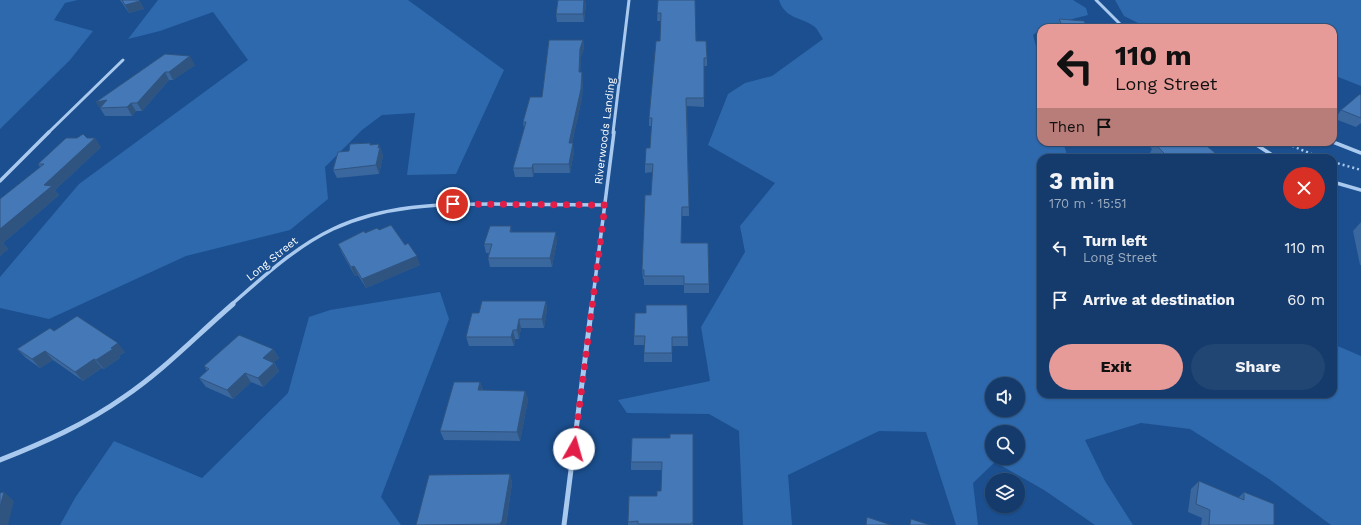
<!DOCTYPE html>
<html lang="en">
<head>
<meta charset="utf-8">
<style>
	body { margin:0; font-family:"Work Sans",sans-serif; background:#214673; color:#f1f3f6; height:100vh; display:flex; flex-direction:column; font-size:15px; white-space:nowrap }
	* { box-sizing:border-box; margin:0 }
	p { font-size:13px; color:#9dadc1 }
	.icon { flex:none; width:22px; height:22px; fill:none; stroke:currentColor; stroke-width:2; stroke-linecap:round; stroke-linejoin:round }
	.map { position:relative; flex:1; overflow:hidden }
	.panel { position:absolute; left:1037px; top:154px; width:300px; height:244px; display:flex; flex-direction:column; background:#143b6b; border-radius:12px; box-shadow:0 1px 3px #0004,0 0 0 1px #33557e }
	.panel>* { flex:none }
	.hud { position:absolute; left:1037px; top:24px; width:300px; height:122px; border-radius:12px; box-shadow:0 1px 3px #0004,0 0 0 1px #33557e; background:#e69b98; color:#111; overflow:hidden }
	.tools { position:absolute; left:985px; top:377px; display:grid; gap:8px }
	.tools a { display:grid; place-items:center; width:40px; height:40px; border-radius:50%; background:#143b6b; box-shadow:0 1px 3px #0004,0 0 0 1px #33557e; font-size:20px }
	.pin { position:absolute; display:grid; place-items:center; width:34px; height:34px; color:#fff; margin:-17px; border:2px solid #fff; border-radius:50%; box-shadow:0 1px 4px #0007 }
	.me { position:absolute; width:44px; margin:-22px; rotate:7deg; stroke-linejoin:round; filter:drop-shadow(0 0 3px #0008) }
	.turn { display:flex; align-items:center; gap:14px; height:84px; padding:0 12px; font-size:18px }
	.turn .icon { width:52px; height:52px; stroke-width:2.5 }
	.turn b { display:block; font-size:28px; line-height:34px }
	.then { display:flex; align-items:center; height:38px; padding:0 12px; background:#0003; gap:8px; font-size:15px }
	.round { display:grid; place-items:center; flex:none; width:42px; height:42px; border-radius:21px; background:#214673 }
	.head { display:flex; align-items:center; justify-content:space-between; height:68px; padding:0 12px }
	h1 { font-size:24px; font-weight:700; line-height:30px }
	.action { display:flex; gap:8px; margin-top:auto; padding:8px 12px }
	.action a { flex:1; height:46px; border-radius:24px; background:#e69b98; color:#111; font-size:16px; font-weight:700; line-height:46px; text-align:center }
	.action a+a { background:#214673; color:#f1f3f6 }
	ul { padding:0; list-style:none }
	li { display:flex; align-items:center; gap:12px; height:52px; padding:0 12px }
	li div { flex:1 }
	li b { display:block; font-size:15px }
	li em { font-style:normal }
	.map>svg:first-child { display:block }
	.green { fill:#2e69ad; fill-rule:evenodd }
	.lines { fill:none; stroke-linecap:round; stroke-linejoin:round }
	.path { stroke:#a9c9ee; stroke-width:2.5; stroke-dasharray:2 3; stroke-linecap:butt }
	.street-far2 { stroke:#a9c9ee; stroke-width:3 }
	.street-far1 { stroke:#a9c9ee; stroke-width:3.5 }
	.street { stroke:#a9c9ee; stroke-width:5 }
	.wall { fill:#3a679d }
	.shaded-wall { fill:#305480 }
	.building { fill:#4478b7; stroke:#305480 }
	.route { stroke:#e11d48; stroke-width:7; stroke-dasharray:0 12.6 }
	.labels { text-anchor:middle; dominant-baseline:central; stroke-width:3.5; stroke-linejoin:round; paint-order:stroke }
	.street-label { font-size:11px; fill:#fff; stroke:#1b4f8f }
</style>
</head>
<body>
<div class="map">
<svg width="1361" height="525" viewBox="0 0 1361 525">
	<rect width="100%" height="100%" fill="#1b4f8f"/>
	<g class="green">
		<polygon points="0,0 78,0 65,3 54,20 93,31 70,60 0,129"/>
		<polygon points="158,0 408,0 504,70 456,174 407,175 415,113 382,115 362,130 325,167 328,199 290,230 186,256 49,319 0,308 0,277 79,184 248,60 213,12 160,31 128,39"/>
		<path d="M779 0H1073L1086 8 1088 15 1045 26 1033 35 1041 65V142H1063L1068 158H1041V394H1333V344L1361 356V525H1331L1269 479 1190 429 1141 423 1085 440 1105 481 1133 525H1095L1044 490 995 462 973 483 978 525H956L926 432 879 431 788 475 792 525H743L739 431 709 414 627 413 618 400 710 381 701 327 745 252 740 226 775 183 708 145 728 94 745 83 772 76 823 39C821 36 818 31 816 28 804 17 785 20 779 0ZM992 384H1018V410H992ZM992 432H1018V458H992Z"/>
		<polygon points="1115,0 1361,0 1361,86 1333,75 1333,28 1148,28 1124,16"/>
		<polygon points="440,292 449,319 381,497 401,525 60,525 75,498 114,441 202,478 288,393 309,317 330,310"/>
	</g>
	<g class="lines">
		<g class="path">
			<polyline points="1283,142 1321,158"/>
			<polyline points="1333,162 1361,170"/>
		</g>
		<g class="street-far2">
			<polyline points="1096,0 1124,28"/>
			<polyline points="48,133 123,60"/>
			<polyline points="613,133 629,0"/>
		</g>
		<g class="street-far1">
			<polyline points="1252,142 1277,158"/>
			<polyline points="1333,142 1361,153"/>
			<polyline points="0,181 49,132"/>
			<polyline points="1333,182 1361,190"/>
			<path d="M231 305C263 277 295 247 333 229 384 205 438 204 493 204 530 204 568 205 605 205"/>
			<polyline points="592,305 614,132"/>
		</g>
		<g class="street">
			<path d="M0 460C43 443 86 424 124 397 164 370 197 335 233 304"/>
			<polyline points="564,525 592,304"/>
		</g>
	</g>
	<g class="wall">
		<polygon points="120,0 139,0 144,9 129,13"/>
		<polygon points="658,0 696,41 707,58 707,66 704,66 704,107 687,106 689,216 682,216 681,243 709,284 709,293 684,293 684,285 644,285 644,279 643,279 642,270 651,195 653,172 645,173 645,164 650,148 652,126 649,126 649,118 660,41 661,21 657,21"/>
		<polygon points="586,3 584,22 557,22 556,14"/>
		<polygon points="1059,19 1088,28 1056,28 1056,27"/>
		<polygon points="583,40 584,48 581,57 580,72 583,80 582,98 572,143 574,152 570,173 534,173 533,177 515,177 513,168 524,129 523,122 542,97"/>
		<polygon points="165,54 195,65 173,80 169,80 142,111 136,111 132,116 105,116 96,102"/>
		<polygon points="1361,95 1361,123 1356,127 1335,119 1341,110"/>
		<polygon points="87,138 101,147 55,190 59,195 3,243 8,249 0,256 0,199 40,167 38,164"/>
		<polygon points="1145,142 1202,142 1221,158 1155,158 1150,153 1152,149"/>
		<polygon points="370,143 371,145 380,147 383,156 379,174 337,178 333,170 349,151"/>
		<polygon points="1361,222 1361,265 1360,265 1353,231"/>
		<polygon points="379,230 405,245 420,265 366,288 358,275 355,276 342,253 338,244"/>
		<polygon points="513,232 557,241 552,267 490,267 488,258 489,253 486,253 484,244"/>
		<polygon points="546,301 547,310 544,328 521,328 519,339 515,339 514,346 469,346 466,337 479,313"/>
		<polygon points="687,305 688,346 672,346 672,362 644,362 644,345 634,345 634,336 646,313"/>
		<polygon points="54,331 125,352 119,356 120,358 104,369 102,368 83,381 53,360 40,368 26,358 17,349"/>
		<polygon points="273,349 279,358 274,362 279,371 263,387 251,382 233,399 206,387 199,378 207,371 204,366"/>
		<polygon points="480,382 483,390 525,391 528,400 520,441 444,440 440,431"/>
		<polygon points="693,434 693,525 628,525 628,522 657,496 661,491 662,470 631,470 631,462 670,438"/>
		<polygon points="510,474 512,483 506,525 416,525"/>
		<polygon points="1199,481 1238,498 1244,492 1274,525 1201,525 1202,518 1188,512 1191,489"/>
	</g>
	<g class="shaded-wall">
		<polygon points="584,0 585,0 586,3 584,22 583,14"/>
		<polygon points="140,1 144,9 129,13 125,5"/>
		<polygon points="583,40 584,48 581,57 580,80 579,72 580,49"/>
		<polygon points="190,56 195,65 173,80 169,72"/>
		<polygon points="165,72 169,80 142,111 137,103"/>
		<polygon points="582,72 583,80 582,98 570,152 569,143"/>
		<polygon points="107,100 100,108 101,110 96,102"/>
		<polygon points="131,103 136,111 132,116 127,107"/>
		<polygon points="95,138 101,147 55,190 59,195 3,243 8,249 0,256 0,229 44,185"/>
		<polygon points="573,143 574,152 570,173 569,164"/>
		<polygon points="379,144 383,156 379,174 376,165"/>
		<polygon points="533,164 534,173 533,177 532,168"/>
		<polygon points="511,226 513,235 510,232"/>
		<polygon points="556,232 557,241 552,267 550,258"/>
		<polygon points="417,256 420,265 366,288 362,279"/>
		<polygon points="354,266 358,275 355,276 351,267"/>
		<polygon points="546,301 547,310 544,328 542,319"/>
		<polygon points="519,319 521,328 519,339 517,330"/>
		<polygon points="513,330 515,339 514,346 511,337"/>
		<polygon points="118,343 125,352 119,356 120,358 104,369 96,360 111,348"/>
		<polygon points="273,349 279,358 269,367 263,358"/>
		<polygon points="45,351 53,360 40,368 32,359"/>
		<polygon points="94,359 102,368 83,381 75,372"/>
		<polygon points="274,363 279,371 263,387 258,378"/>
		<polygon points="245,373 251,382 233,399 227,390"/>
		<polygon points="480,382 483,391 478,390"/>
		<polygon points="525,391 528,400 520,441 517,432"/>
		<polygon points="510,474 512,483 506,525 500,525"/>
		<polygon points="4,492 14,501 8,525 0,525 0,507"/>
	</g>
	<g class="building">
		<polygon points="122,0 139,0 140,1 125,5"/>
		<polygon points="558,0 584,0 583,14 556,14"/>
		<polygon points="658,0 695,0 696,41 706,41 707,58 704,58 704,98 686,98 689,207 682,207 681,243 708,243 709,284 684,284 684,276 644,276 644,270 642,270 645,195 651,195 653,164 645,164 646,148 650,148 652,118 649,118 656,41 660,41 661,13 657,13"/>
		<polygon points="1059,19 1084,21 1088,28 1063,28"/>
		<polygon points="549,40 583,40 580,49 579,72 582,72 581,89 569,143 573,143 569,164 533,164 532,168 513,168 526,122 523,122 530,97 542,97"/>
		<polygon points="165,54 190,56 169,72 165,72 137,103 131,103 127,107 100,108 107,100 96,102"/>
		<polygon points="1360,94 1361,95 1361,118 1341,110"/>
		<polygon points="83,134 87,138 95,138 44,185 52,186 0,229 0,199 44,164 38,164 66,138 77,138"/>
		<polygon points="1159,142 1202,142 1221,158 1169,158 1155,144 1161,144"/>
		<polygon points="370,143 370,145 379,144 378,148 380,147 376,165 333,170 338,152 349,151 350,144"/>
		<polygon points="391,225 405,245 408,243 417,256 362,279 354,266 351,267 338,244 364,231 365,233 377,228 379,230"/>
		<polygon points="490,226 511,226 510,232 556,232 550,258 488,258 492,244 484,244"/>
		<polygon points="482,301 546,301 542,319 519,319 517,330 513,330 511,337 466,337 472,313 479,313"/>
		<polygon points="646,305 687,305 688,337 672,337 672,353 644,353 645,336 634,336 635,313 646,313"/>
		<polygon points="77,316 118,343 111,348 113,349 96,360 94,359 75,372 45,351 32,359 17,349 50,328 54,331"/>
		<polygon points="239,335 273,349 263,358 274,363 258,378 245,373 227,390 199,378 209,369 204,366"/>
		<polygon points="454,382 480,382 478,390 525,391 517,432 440,431"/>
		<polygon points="670,434 693,434 693,523 691,523 691,524 638,524 638,521 628,522 629,496 657,496 657,491 661,491 662,462 631,462 632,438 670,438"/>
		<polygon points="510,474 502,521 500,524 416,525 429,475"/>
		<polygon points="1199,481 1244,500 1244,492 1274,504 1274,525 1209,525 1210,510 1196,504"/>
		<polygon points="4,492 0,507 0,493"/>
		<polygon points="867,517 891,525 866,525"/>
		<polygon points="911,519 930,525 910,525"/>
	</g>
	<g class="lines">
		<polyline class="route" points="453,204 605,205 574,449"/>
	</g>
	<g class="labels">
		<g class="street-label">
			<text transform="translate(605 131) rotate(-83)">Riverwoods Landing</text>
			<text transform="translate(272 259) rotate(-39)">Long Street</text>
		</g>
	</g>
</svg>
<div class="tools">
<a><svg class="icon" aria-label="sound" viewBox="0 0 24 24"><path d="M4 9h4l5-4v14l-5-4H4zM17 9q2 3 0 6"/></svg></a>
<a><svg class="icon" aria-label="search" viewBox="0 0 24 24"><circle cx="10" cy="10" r="6"/><path d="M15 15l6 6"/></svg></a>
<a><svg class="icon" aria-label="layers" viewBox="0 0 24 24"><path d="M12 4l9 5-9 5-9-5zM3 14l9 5 9-5"/></svg></a>
</div>
<div class="pin" style="left:453px;top:204px;background:#d93025"><svg class="icon" aria-label="arrive" viewBox="0 0 24 24"><path d="M6 21V4h12l-3 4 3 4H6"/></svg></div>
<svg class="me" style="left:574px;top:449px" viewBox="-20 -20 40 40"><circle r="19" fill="#fff"/><path d="M0-13L10 11 0 6-10 11z" fill="#e11d48"/></svg>
<div class="hud">
<div class="turn"><svg class="icon" aria-label="left" viewBox="0 0 24 24"><path d="M17 20v-9H6M10 6l-5 5 5 5"/></svg><div><b>110 m</b>Long Street</div></div>
<div class="then">Then<svg class="icon" aria-label="arrive" viewBox="0 0 24 24"><path d="M6 21V4h12l-3 4 3 4H6"/></svg></div>
</div>
<section class="panel">
<div class="head"><div><h1>3 min</h1><p>170 m · 15:51</p></div><a class="round" style="background:#d93025;color:#fff"><svg class="icon" aria-label="close" viewBox="0 0 24 24"><path d="M6 6l12 12M18 6L6 18"/></svg></a></div>
<ul>
<li><svg class="icon" aria-label="left" viewBox="0 0 24 24"><path d="M17 20v-9H6M10 6l-5 5 5 5"/></svg><div><b>Turn left</b><p>Long Street</p></div><em>110 m</em></li>
<li><svg class="icon" aria-label="arrive" viewBox="0 0 24 24"><path d="M6 21V4h12l-3 4 3 4H6"/></svg><div><b>Arrive at destination</b></div><em>60 m</em></li>
</ul>
<div class="action"><a>Exit</a><a>Share</a></div>
</section>
</div>
</body>
</html>
